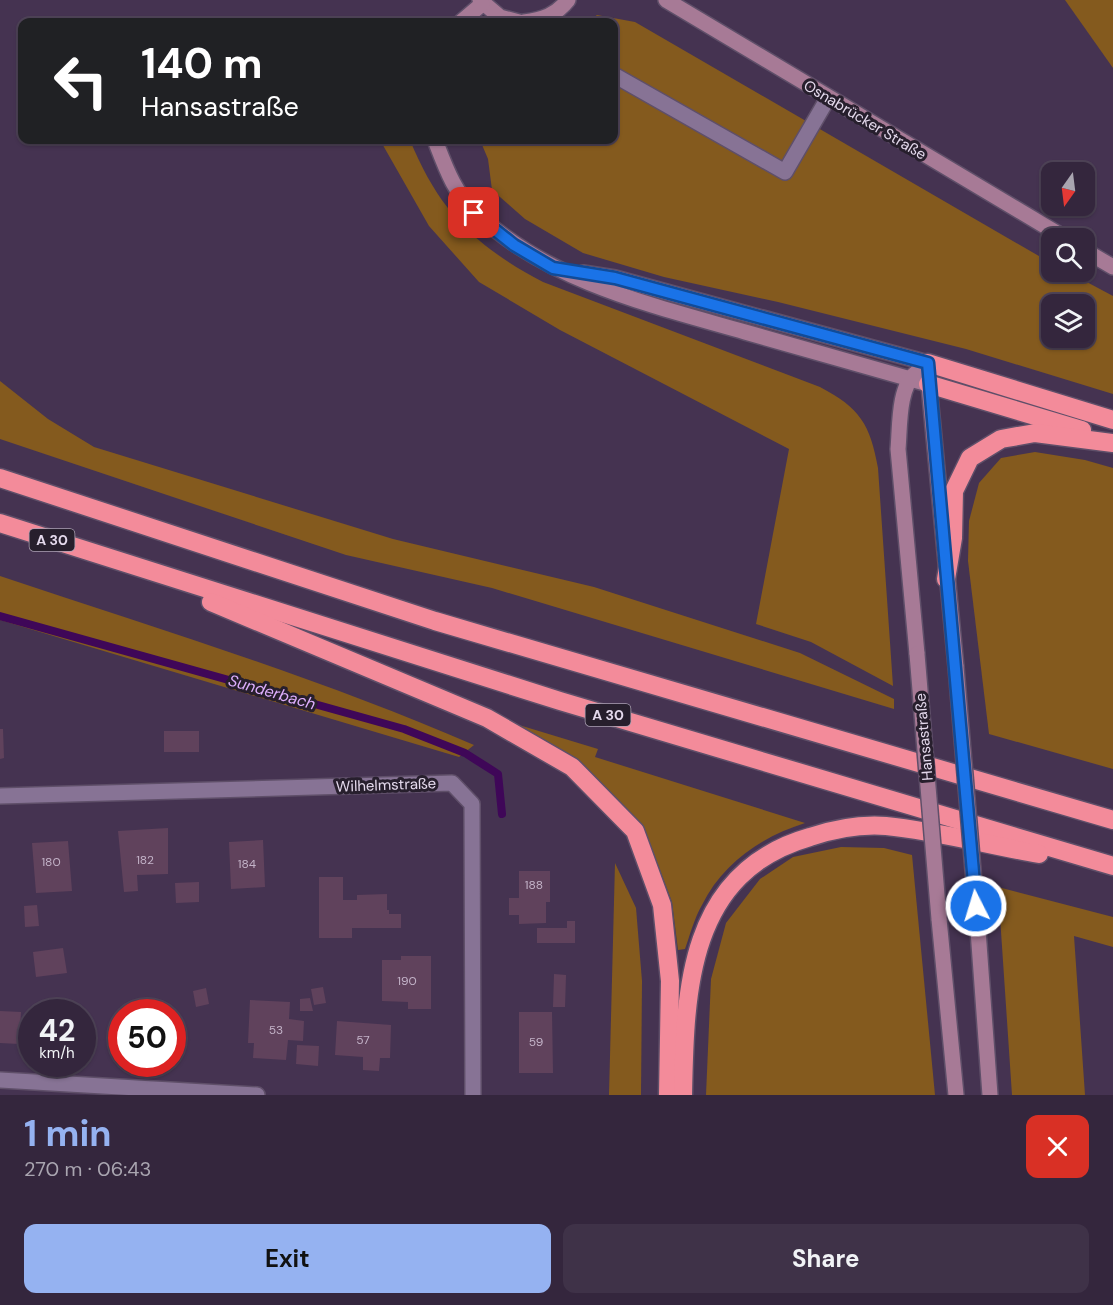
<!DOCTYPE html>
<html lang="en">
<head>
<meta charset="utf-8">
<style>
	body { margin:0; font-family:"DM Sans",sans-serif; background:#3f3248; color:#f1f3f6; height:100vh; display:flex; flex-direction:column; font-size:22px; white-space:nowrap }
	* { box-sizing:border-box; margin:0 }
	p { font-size:20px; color:#a9a5b0 }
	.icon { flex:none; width:33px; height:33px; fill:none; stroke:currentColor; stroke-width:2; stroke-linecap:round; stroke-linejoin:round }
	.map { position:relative; height:1095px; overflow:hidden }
	.panel { display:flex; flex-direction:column; background:#34263d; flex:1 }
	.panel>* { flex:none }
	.banner { position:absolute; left:18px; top:18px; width:600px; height:126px; border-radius:12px; box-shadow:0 2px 4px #0004,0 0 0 2px #4e4357; background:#202124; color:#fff; overflow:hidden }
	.needle { width:39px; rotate:194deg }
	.fabs { position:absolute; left:1041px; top:162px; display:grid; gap:12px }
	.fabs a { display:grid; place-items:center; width:54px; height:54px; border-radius:12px; background:#34263d; box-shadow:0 2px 4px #0004,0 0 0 2px #4e4357; font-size:30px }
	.speed { position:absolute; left:18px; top:999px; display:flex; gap:12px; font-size:30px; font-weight:700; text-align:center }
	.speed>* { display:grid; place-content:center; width:78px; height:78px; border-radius:50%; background:#34263d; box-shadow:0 2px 4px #0004,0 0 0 2px #4e4357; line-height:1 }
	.speed small { font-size:15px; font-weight:400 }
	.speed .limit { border:9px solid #d22; background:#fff; color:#111 }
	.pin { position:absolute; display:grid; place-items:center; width:51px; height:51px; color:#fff; margin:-26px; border-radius:12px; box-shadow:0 3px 9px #0006 }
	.me { position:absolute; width:66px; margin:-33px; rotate:355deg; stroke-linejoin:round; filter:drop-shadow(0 0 4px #0008) }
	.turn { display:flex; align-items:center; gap:21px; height:126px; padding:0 24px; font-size:27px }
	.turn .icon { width:78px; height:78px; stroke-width:2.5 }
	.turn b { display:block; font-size:42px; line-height:51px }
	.round { display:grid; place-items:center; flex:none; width:63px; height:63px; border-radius:12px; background:#3f3248 }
	.summary { display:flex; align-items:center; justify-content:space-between; height:102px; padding:0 24px }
	h1 { font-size:36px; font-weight:700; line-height:45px; color:#95b2f1 }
	.action { display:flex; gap:12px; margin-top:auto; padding:12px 24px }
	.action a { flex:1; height:69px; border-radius:12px; background:#95b2f1; color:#111; font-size:24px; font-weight:700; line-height:69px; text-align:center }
	.action a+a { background:#3f3248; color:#f1f3f6 }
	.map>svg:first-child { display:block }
	.green { fill:#845a1e; fill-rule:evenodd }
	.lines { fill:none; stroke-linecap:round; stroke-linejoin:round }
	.stream { stroke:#3f0758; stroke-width:8 }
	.building { fill:#60425c }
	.lane-casing { stroke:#5f4f69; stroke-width:18 }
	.street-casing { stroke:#5f4f69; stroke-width:18 }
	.secondary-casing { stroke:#5f4f69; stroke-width:18 }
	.highway-casing { stroke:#5f4f69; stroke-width:21 }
	.lane { stroke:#877395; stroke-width:15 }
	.street { stroke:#877395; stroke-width:15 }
	.secondary { stroke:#a77a96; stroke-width:15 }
	.highway { stroke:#f38b9a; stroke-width:18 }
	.secondary-bridge-casing { stroke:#5f4f69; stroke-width:18; stroke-linecap:butt }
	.secondary-bridge { stroke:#a77a96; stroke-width:15 }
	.route-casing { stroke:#114b97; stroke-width:15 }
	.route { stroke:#1a73e8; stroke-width:10 }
	.labels { text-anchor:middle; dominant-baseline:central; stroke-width:6; stroke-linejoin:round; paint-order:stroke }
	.number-label { font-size:12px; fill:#c3b3c8 }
	.shield { fill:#271f2d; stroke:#aba1b3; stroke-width:1.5 }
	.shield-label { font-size:14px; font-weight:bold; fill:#e4d9ec }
	.street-label { font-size:15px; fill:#e4d9ec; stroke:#271f2d }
	.water-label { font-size:16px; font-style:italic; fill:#ddaefc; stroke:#271f2d }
</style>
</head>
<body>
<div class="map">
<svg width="1113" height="1095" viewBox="0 0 1113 1095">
	<rect width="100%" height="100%" fill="#453351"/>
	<g class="green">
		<polygon points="1065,0 1113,0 1113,68"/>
		<path d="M597 15 635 22 1051 263 1052 272H1068L1113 296V394L966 349 778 302 664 277 583 253 525 219 492 190 488 159 480 140H614V22H588ZM1052 304H1084V338H1052Z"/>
		<path d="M380 140H410C439 211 475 246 543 282L820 387C860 408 870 424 878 468L893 686 811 642 756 624 789 449 560 330 479 282 429 226Z"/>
		<polygon points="0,381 48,419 94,447 393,539 594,587 800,653 894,699 894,709 492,588 346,555 0,439"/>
		<polygon points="1035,452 1085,460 1113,468 1113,769 989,734 968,561 969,521 979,483 1001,458"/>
		<path d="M0 576C159 629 320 678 474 745L459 757 0 620Z"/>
		<path d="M519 725 598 749 595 757 805 823C761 837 723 863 702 905 694 919 690 935 685 949L678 950 672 902 643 825 578 759Z"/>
		<polygon points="841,847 884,848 912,855 935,1095 706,1095 711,979 726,923 760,879 793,857"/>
		<polygon points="615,863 636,908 642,981 641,1095 609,1095"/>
		<polygon points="998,887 1113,917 1113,947 1074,936 1085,1095 1012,1095"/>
	</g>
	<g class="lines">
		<polyline class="stream" points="0,616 404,729 465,753 498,774 502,814"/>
	</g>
	<g class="building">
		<polygon points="0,729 3,729 4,758 0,759"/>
		<rect x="164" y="731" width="35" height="21"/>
		<polygon points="168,828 168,874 137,875 138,891 124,892 118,831"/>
		<polygon points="263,840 265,887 231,889 229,842"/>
		<polygon points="68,841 72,891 36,893 32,843"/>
		<polygon points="519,871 550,871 550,902 546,902 546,923 519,924 519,915 509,915 509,898 519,898"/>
		<polygon points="319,877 343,877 343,900 357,900 357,895 387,894 387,910 389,910 389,914 401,914 401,928 352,928 352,938 319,938"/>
		<polygon points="199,882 199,902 176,903 175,883"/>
		<polygon points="37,905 39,926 25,927 24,906"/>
		<polygon points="567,921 575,921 575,943 537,943 537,928 567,928"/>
		<polygon points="63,948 67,973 36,977 33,952"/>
		<polygon points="401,956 431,956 431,1009 408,1009 408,1002 382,1001 382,960 401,960"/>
		<polygon points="554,974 566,975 565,1007 553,1007"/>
		<polygon points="323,987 326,1003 314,1005 311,989"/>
		<polygon points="206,988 209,1004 196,1007 193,991"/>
		<polygon points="310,998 313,1011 300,1011 300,999"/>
		<polygon points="250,1000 290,1002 289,1019 304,1021 303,1041 288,1040 286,1060 253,1058 254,1043 248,1043"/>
		<polygon points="0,1011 21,1012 19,1044 0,1043"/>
		<polygon points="519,1012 552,1012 553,1073 519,1073"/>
		<polygon points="337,1021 391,1025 390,1058 380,1058 379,1071 363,1070 363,1057 335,1055"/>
		<polygon points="297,1045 319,1046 318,1066 296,1064"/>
	</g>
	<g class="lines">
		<defs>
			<polyline id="lane" points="614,75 785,172 828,98"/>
			<g id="street">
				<polyline points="0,796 452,783 472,804 473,1095"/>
				<polyline points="0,1080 257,1095"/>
			</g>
			<g id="secondary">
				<polyline points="480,0 500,17 519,22"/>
				<polyline points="666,0 1065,238"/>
				<polyline points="461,22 482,4"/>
				<path d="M524 22C543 20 556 15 568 0"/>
				<path d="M435 140C445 166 455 195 477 214 550 282 651 305 745 332 806 349 867 367 928 384"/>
				<polyline points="1084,250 1113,267"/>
				<polyline points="583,273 615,278 928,363"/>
				<path d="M916 373C898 387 900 427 898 449L917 654"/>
				<polyline points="928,375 956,667"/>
				<polyline points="939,919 956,1095"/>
				<polyline points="978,930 990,1095"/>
			</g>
			<g id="highway">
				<polyline points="928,363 1113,420"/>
				<polyline points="928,384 1082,430"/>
				<polyline points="0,478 435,621 1113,820"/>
				<polyline points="0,523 560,701 1113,866"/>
				<polyline points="946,579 953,538 954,491 970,458 1001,439 1035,433 1113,443"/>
				<polyline points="211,602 487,718 572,767 635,831 662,905 670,981 668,1095"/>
				<path d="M683 1095C685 989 688 872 810 837 834 829 860 824 886 826 937 831 988 845 1039 854"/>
			</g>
		</defs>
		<use href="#lane" class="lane-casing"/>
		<use href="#street" class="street-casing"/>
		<use href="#secondary" class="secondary-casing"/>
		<use href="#highway" class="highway-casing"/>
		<use href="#lane" class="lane"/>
		<use href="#street" class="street"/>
		<use href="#secondary" class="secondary"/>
		<use href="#highway" class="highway"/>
		<defs>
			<g id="secondary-bridge">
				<polyline points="917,654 939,919"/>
				<polyline points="956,667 978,930"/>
			</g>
		</defs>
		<use href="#secondary-bridge" class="secondary-bridge-casing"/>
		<use href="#secondary-bridge" class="secondary-bridge"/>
	</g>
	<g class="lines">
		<defs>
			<polyline id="route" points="474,213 514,245 553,268 615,278 928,363 976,906"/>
		</defs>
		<use href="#route" class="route-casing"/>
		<use href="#route" class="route"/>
	</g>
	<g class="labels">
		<g class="number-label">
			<text x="145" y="860">182</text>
			<text x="51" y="862">180</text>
			<text x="247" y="864">184</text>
			<text x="534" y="885">188</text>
			<text x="407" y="981">190</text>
			<text x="276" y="1030">53</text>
			<text x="363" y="1040">57</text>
			<text x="536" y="1042">59</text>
		</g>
		<g class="shield">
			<rect x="29.5" y="529" width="45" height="22" rx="4.5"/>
			<rect x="585.5" y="704" width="45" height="22" rx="4.5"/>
		</g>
		<g class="shield-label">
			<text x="52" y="540">A 30</text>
			<text x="608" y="715">A 30</text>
		</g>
		<g class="street-label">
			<text transform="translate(865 120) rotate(31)">Osnabrücker Straße</text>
			<text transform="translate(924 737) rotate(-95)">Hansastraße</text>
			<text transform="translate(386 785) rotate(-2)">Wilhelmstraße</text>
		</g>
		<g class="water-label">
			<text transform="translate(272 692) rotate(16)">Sunderbach</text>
		</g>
	</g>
</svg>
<div class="fabs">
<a><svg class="needle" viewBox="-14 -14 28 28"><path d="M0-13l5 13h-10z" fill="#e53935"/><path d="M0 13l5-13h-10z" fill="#a9a5b0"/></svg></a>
<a><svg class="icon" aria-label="search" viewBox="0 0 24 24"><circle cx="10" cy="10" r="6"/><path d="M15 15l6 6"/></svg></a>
<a><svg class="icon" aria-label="layers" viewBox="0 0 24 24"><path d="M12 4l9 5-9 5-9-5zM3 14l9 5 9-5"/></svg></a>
</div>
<div class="speed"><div>42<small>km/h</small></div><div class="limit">50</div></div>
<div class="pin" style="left:474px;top:213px;background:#d93025"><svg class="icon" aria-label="arrive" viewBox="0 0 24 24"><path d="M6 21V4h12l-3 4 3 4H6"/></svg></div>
<svg class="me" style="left:976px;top:906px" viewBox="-20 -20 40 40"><circle r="17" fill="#1a73e8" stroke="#fff" stroke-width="3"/><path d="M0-11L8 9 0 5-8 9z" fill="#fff"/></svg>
<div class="banner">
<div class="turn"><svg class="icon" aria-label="left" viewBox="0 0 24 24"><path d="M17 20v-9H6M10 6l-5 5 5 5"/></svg><div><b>140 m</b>Hansastraße</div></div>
</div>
</div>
<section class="panel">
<div class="summary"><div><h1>1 min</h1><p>270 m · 06:43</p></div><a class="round" style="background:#d93025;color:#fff"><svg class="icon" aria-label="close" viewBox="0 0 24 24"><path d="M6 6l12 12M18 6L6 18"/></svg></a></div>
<div class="action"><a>Exit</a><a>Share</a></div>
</section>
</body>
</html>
